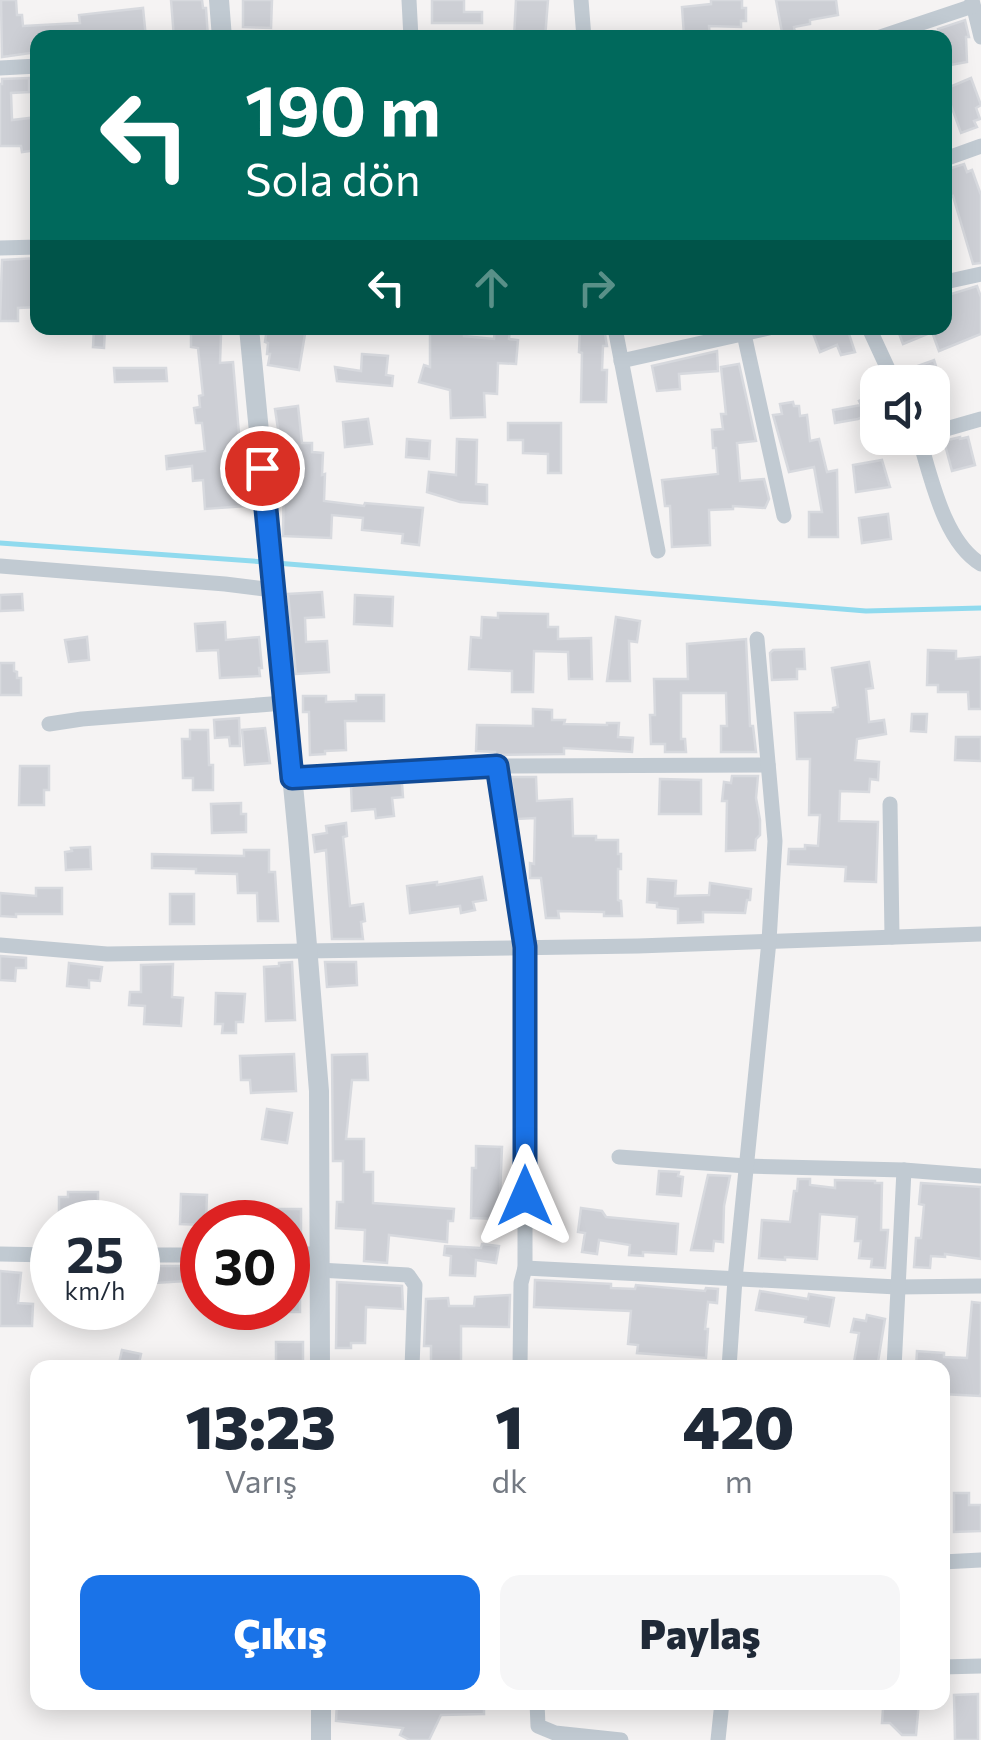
<!DOCTYPE html>
<html lang="tr">
<head>
<meta charset="utf-8">
<style>
	body { margin:0; font-family:Commissioner,sans-serif; background:#f6f6f7; color:#1f2937; height:100vh; display:flex; flex-direction:column; font-size:38px; white-space:nowrap }
	* { box-sizing:border-box; margin:0 }
	p { font-size:32px; color:#747a83 }
	.icon { flex:none; width:55px; height:55px; fill:none; stroke:currentColor; stroke-width:2; stroke-linecap:round; stroke-linejoin:round }
	.map { position:relative; flex:1; overflow:hidden }
	.side { position:absolute; left:30px; top:1360px; width:920px; height:350px; display:flex; flex-direction:column; background:#fff; border-radius:20px; box-shadow:0 5px 25px #0003 }
	.side>* { flex:none }
	.guide { position:absolute; left:30px; top:30px; width:922px; height:305px; border-radius:20px; box-shadow:0 5px 25px #0003; background:#00695c; color:#fff; overflow:hidden }
	.fabs { position:absolute; left:860px; top:365px; display:grid; gap:20px }
	.fabs a { display:grid; place-items:center; width:90px; height:90px; border-radius:20px; background:#fff; box-shadow:0 5px 25px #0003; font-size:50px }
	.speed { position:absolute; left:30px; top:1200px; display:flex; gap:20px; font-size:50px; font-weight:700; text-align:center }
	.speed>* { display:grid; place-content:center; width:130px; height:130px; border-radius:50%; background:#fff; box-shadow:0 5px 25px #0003; line-height:1 }
	.speed small { font-size:25px; font-weight:400 }
	.speed .limit { border:15px solid #d22; background:#fff; color:#111 }
	.pin { position:absolute; display:grid; place-items:center; width:85px; height:85px; color:#fff; margin:-42px; border:5px solid #fff; border-radius:50%; box-shadow:0 2px 10px #0007 }
	.me { position:absolute; width:110px; margin:-55px; rotate:0deg; stroke-linejoin:round; filter:drop-shadow(0 0 8px #0008) }
	.turn { display:flex; align-items:center; gap:35px; height:210px; padding:0 50px; font-size:45px }
	.turn .icon { width:130px; height:130px; stroke-width:2.5 }
	.turn b { display:block; font-size:70px; line-height:85px }
	.lanes { display:flex; align-items:center; height:95px; padding:0 50px; background:#0003; justify-content:center; gap:50px; direction:ltr }
	.lanes .off { opacity:.35 }
	.eta { display:flex; justify-content:space-evenly; align-items:center; height:170px; text-align:center }
	.eta b { font-size:60px; font-weight:800; line-height:70px }
	.cta { display:flex; gap:20px; margin-top:auto; padding:20px 50px }
	.cta a { flex:1; height:115px; border-radius:20px; background:#1a73e8; color:#fff; font-size:40px; font-weight:800; line-height:115px; text-align:center }
	.cta a+a { background:#f6f6f7; color:#1f2937 }
	.map>svg:first-child { display:block }
	.lines { fill:none; stroke-linecap:round; stroke-linejoin:round }
	.stream { stroke:#90daee; stroke-width:5 }
	.building { fill:#cdcfd5; stroke:#d7d9de; stroke-width:2.5 }
	.minor { stroke:#c1cad2; stroke-width:15 }
	.tertiary { stroke:#c1cad2; stroke-width:20 }
	.route-casing { stroke:#114b97; stroke-width:25 }
	.route { stroke:#1a73e8; stroke-width:18 }
</style>
</head>
<body>
<div class="map">
<svg width="981" height="1740" viewBox="0 0 981 1740">
	<rect width="100%" height="100%" fill="#f5f3f3"/>
	<g class="lines">
		<g class="stream">
			<polyline points="0,543 265,562"/>
			<polyline points="276,563 866,611 981,608"/>
		</g>
	</g>
	<g class="building">
		<polygon points="1,0 16,0 17,15 22,15 23,26 80,23 79,15 143,8 146,38 38,38 38,52 2,57"/>
		<polygon points="171,0 202,0 203,8 206,8 208,38 174,38"/>
		<polygon points="243,0 272,0 271,28 243,27"/>
		<polygon points="432,0 464,0 464,12 482,12 482,23 432,23"/>
		<polygon points="516,0 548,0 545,38 514,38"/>
		<polygon points="711,0 742,0 742,8 746,8 746,21 741,21 741,27 709,26 710,38 684,36 682,7 711,4"/>
		<polygon points="776,0 836,0 838,15 810,20 810,24 794,27 796,38 783,38"/>
		<polygon points="965,20 969,37 966,37 967,62 945,66 945,38 940,38 938,29"/>
		<polygon points="29,78 29,92 11,93 12,120 38,117 38,150 22,152 21,146 0,146 0,84 2,84 2,79"/>
		<polygon points="971,78 981,105 976,108 980,119 974,121 977,127 961,133 945,89"/>
		<polygon points="964,164 967,172 972,170 981,195 981,263 973,264 953,196 945,199 945,170"/>
		<polygon points="38,258 38,307 18,308 18,321 0,321 2,260"/>
		<polygon points="977,286 981,297 981,334 939,351 932,332 903,344 897,328 945,328 945,296"/>
		<polygon points="94,328 105,328 104,348 93,347"/>
		<polygon points="267,328 306,328 299,370 268,365 270,354 267,354 268,343 265,342"/>
		<polygon points="430,328 464,328 464,336 494,339 495,328 510,328 509,339 518,340 516,364 498,363 497,394 484,393 485,417 451,418 450,390 419,382 424,365 430,367"/>
		<polygon points="580,328 604,328 607,346 603,346 602,370 607,370 606,402 581,402 582,353 579,352"/>
		<polygon points="811,328 847,328 855,352 841,355 837,345 820,352"/>
		<polygon points="191,334 221,334 220,363 233,362 245,506 205,509 203,480 193,481 192,466 167,469 166,456 205,451 202,423 196,423 194,408 200,407 199,396 203,395 198,348 191,347"/>
		<polygon points="717,351 718,371 679,374 680,389 657,391 652,366"/>
		<polygon points="362,354 388,356 386,375 393,376 392,386 337,381 335,367 361,371"/>
		<polygon points="934,360 941,382 917,382 912,368"/>
		<polygon points="739,364 756,441 737,443 740,481 764,479 769,499 765,508 733,506 733,509 709,510 710,545 672,547 670,506 665,506 662,480 718,474 716,448 713,448 712,430 723,429 721,414 726,414 721,367"/>
		<polygon points="114,368 166,368 167,381 115,382"/>
		<polygon points="878,393 878,410 858,419 835,423 833,410 861,405 859,401"/>
		<polygon points="793,402 794,406 799,406 800,416 807,415 810,441 819,439 827,472 837,470 838,537 809,537 809,512 822,512 814,467 789,472 773,415 782,414 780,404"/>
		<polygon points="298,406 302,443 312,443 312,452 323,453 322,475 325,474 324,501 364,506 365,503 423,508 419,545 402,543 403,534 362,530 363,518 332,515 331,538 283,536 284,474 279,474 280,442 275,409"/>
		<polygon points="368,419 372,444 345,447 343,422"/>
		<polygon points="508,423 561,423 561,473 548,473 548,454 523,453 523,440 508,440"/>
		<polygon points="960,437 960,439 968,437 975,465 952,471 944,441"/>
		<polygon points="407,439 430,441 429,459 406,457"/>
		<polygon points="457,439 477,440 476,484 487,485 487,504 460,502 427,492 429,472 456,475"/>
		<polygon points="882,460 890,487 856,492 853,465"/>
		<polygon points="888,514 891,539 862,543 859,518"/>
		<polygon points="322,592 324,617 305,618 306,642 327,641 329,672 296,674 288,594"/>
		<polygon points="22,594 23,610 0,611 0,595"/>
		<polygon points="355,595 393,597 392,626 354,624"/>
		<polygon points="498,613 548,614 548,627 558,627 558,639 591,638 592,679 569,679 568,652 534,651 533,692 512,692 512,671 469,669 471,637 481,638 482,617 498,618"/>
		<polygon points="616,617 640,621 637,642 629,641 630,681 607,681"/>
		<polygon points="225,622 226,640 259,637 262,668 259,668 260,676 220,678 218,650 197,651 195,624"/>
		<polygon points="87,637 89,660 69,662 65,640"/>
		<polygon points="746,639 750,726 753,726 756,752 721,752 721,726 727,726 726,693 681,693 681,739 685,739 686,752 665,752 665,744 651,744 650,715 655,715 654,679 688,679 687,644"/>
		<polygon points="804,649 805,669 797,669 797,679 772,680 770,653 773,650"/>
		<polygon points="928,650 956,651 956,659 981,657 981,709 969,709 968,692 938,692 938,685 927,685"/>
		<polygon points="869,662 873,688 866,689 869,722 884,720 886,734 857,739 855,760 879,762 878,780 870,779 869,792 840,791 839,821 878,822 876,882 845,881 846,867 788,864 789,849 805,849 805,845 818,846 820,815 809,815 810,759 797,759 795,713 833,712 833,708 838,707 832,668"/>
		<polygon points="0,663 14,663 14,671 17,672 17,678 21,678 21,695 0,695"/>
		<polygon points="356,695 384,695 384,721 345,721 346,750 325,751 325,754 310,755 309,712 303,712 303,696 326,696 326,702 356,701"/>
		<polygon points="533,709 552,710 552,720 565,720 564,724 607,725 607,723 619,723 618,737 633,738 632,752 564,748 564,754 495,755 495,752 476,751 477,725 533,726"/>
		<polygon points="912,714 927,714 926,732 911,731"/>
		<polygon points="239,718 240,746 230,746 229,737 215,738 214,720"/>
		<polygon points="265,728 270,763 245,765 242,730"/>
		<polygon points="190,730 208,730 209,765 213,765 213,790 193,790 193,778 183,778 182,739 190,739"/>
		<polygon points="956,737 981,737 981,761 955,760"/>
		<polygon points="20,766 49,766 49,790 44,790 44,805 19,805"/>
		<polygon points="732,776 758,776 756,798 760,820 760,835 756,839 755,850 726,851 727,801 722,801 724,782 731,783"/>
		<polygon points="511,777 536,777 537,801 572,799 573,836 596,836 596,840 618,840 618,854 621,854 621,869 618,869 618,900 621,901 622,916 604,916 604,912 558,911 559,918 546,918 541,878 530,878 530,863 534,864 535,818 517,819"/>
		<polygon points="660,779 701,780 701,814 659,814"/>
		<polygon points="402,783 403,797 392,798 394,816 376,818 375,809 352,811 351,786"/>
		<polygon points="241,803 241,814 246,814 246,832 212,833 211,804"/>
		<polygon points="346,823 347,836 343,837 350,906 363,904 365,921 361,922 363,939 332,939 326,850 315,852 313,835 327,833 326,826"/>
		<polygon points="90,847 91,869 66,870 65,852 72,851 71,848"/>
		<polygon points="244,850 269,850 269,872 275,872 278,921 258,921 257,893 238,893 237,874 196,873 196,869 152,868 152,854 244,856"/>
		<polygon points="482,877 486,900 473,902 475,910 461,913 460,906 410,913 407,886 437,882 437,885"/>
		<polygon points="648,879 676,881 675,896 709,895 710,883 751,889 750,900 747,900 745,913 703,912 703,922 678,923 678,909 657,907 657,903 647,902"/>
		<polygon points="36,888 62,888 62,914 16,914 16,917 0,916 0,893 36,896"/>
		<rect x="170" y="894" width="24" height="30"/>
		<polygon points="0,956 26,958 26,968 16,968 15,981 0,980"/>
		<polygon points="292,962 295,1020 266,1021 264,967 279,966 279,963"/>
		<polygon points="325,962 356,962 357,985 327,987"/>
		<polygon points="69,963 102,967 100,981 89,980 89,988 67,986"/>
		<polygon points="173,964 172,997 183,998 181,1026 144,1024 145,1006 129,1005 130,992 141,992 141,965"/>
		<polygon points="216,993 245,994 243,1022 236,1022 236,1033 222,1033 223,1024 215,1024"/>
		<polygon points="294,1054 296,1091 251,1093 250,1080 241,1080 240,1056"/>
		<polygon points="367,1054 368,1080 352,1080 346,1139 364,1139 364,1172 373,1172 373,1203 454,1209 453,1221 448,1221 447,1242 389,1235 387,1263 364,1261 365,1230 336,1228 337,1202 343,1202 343,1161 333,1161 332,1055"/>
		<polygon points="267,1109 292,1113 287,1143 262,1139"/>
		<polygon points="476,1146 502,1147 499,1219 471,1218 472,1168 476,1168"/>
		<polygon points="659,1171 679,1172 678,1176 683,1177 681,1196 657,1194"/>
		<polygon points="708,1175 730,1176 724,1206 723,1242 714,1241 713,1251 691,1250"/>
		<polygon points="798,1179 810,1179 810,1185 835,1188 835,1180 875,1181 875,1183 882,1183 881,1230 888,1230 885,1268 871,1267 872,1259 859,1258 861,1241 855,1241 857,1217 820,1214 817,1259 785,1257 785,1260 759,1258 762,1220 790,1222 794,1191 797,1191"/>
		<polygon points="921,1183 981,1187 981,1259 945,1254 945,1257 931,1256 930,1268 914,1267 916,1238 921,1238 924,1205 919,1204"/>
		<polygon points="68,1192 98,1192 98,1222 59,1222 59,1197 68,1197"/>
		<polygon points="181,1194 207,1195 206,1222 202,1222 202,1225 180,1224"/>
		<polygon points="581,1208 602,1211 606,1217 678,1224 676,1254 643,1252 643,1256 629,1255 630,1245 599,1240 597,1254 582,1252 585,1233 578,1232"/>
		<polygon points="248,1209 301,1209 301,1243 288,1243 288,1222 248,1222"/>
		<polygon points="482,1244 499,1246 496,1263 476,1260 475,1276 450,1275 451,1256 444,1255 445,1246 481,1248"/>
		<polygon points="288,1265 305,1265 305,1280 300,1280 300,1312 288,1312"/>
		<polygon points="155,1266 202,1266 202,1280 155,1283"/>
		<polygon points="0,1271 21,1273 18,1303 33,1304 32,1326 0,1326"/>
		<polygon points="535,1280 611,1284 611,1288 635,1289 636,1285 705,1291 706,1288 718,1289 717,1303 708,1302 705,1329 708,1329 706,1358 637,1353 638,1345 628,1344 631,1311 534,1307"/>
		<polygon points="337,1282 402,1286 403,1309 366,1307 365,1343 351,1343 351,1348 336,1348"/>
		<polygon points="760,1291 808,1299 809,1294 834,1298 829,1326 805,1322 806,1317 756,1310"/>
		<polygon points="510,1295 509,1327 461,1326 461,1362 431,1362 431,1346 424,1346 426,1299 448,1298 449,1306 474,1306 475,1297"/>
		<polygon points="972,1302 981,1303 981,1393 980,1396 942,1394 942,1368 916,1368 917,1351 944,1353 944,1357 967,1358"/>
		<polygon points="867,1315 885,1319 877,1368 853,1368 859,1333 851,1332 854,1319 866,1321"/>
		<polygon points="276,1342 303,1342 303,1364 298,1364 298,1368 276,1368"/>
		<polygon points="122,1350 141,1354 138,1368 118,1368"/>
		<polygon points="954,1493 969,1493 969,1505 981,1505 981,1531 954,1532"/>
		<polygon points="978,1694 978,1740 955,1740 954,1695"/>
		<polygon points="337,1702 484,1702 484,1714 441,1715 429,1740 410,1740 400,1735 403,1728 336,1721"/>
		<polygon points="886,1702 919,1702 916,1735 902,1735 890,1723 882,1723 883,1708 886,1708"/>
	</g>
	<g class="lines">
		<g class="minor">
			<polyline points="409,0 411,38"/>
			<polyline points="581,0 584,38"/>
			<polyline points="972,0 981,37"/>
			<polyline points="877,38 973,6"/>
			<polyline points="0,68 38,66"/>
			<polyline points="945,159 981,146"/>
			<polyline points="0,248 38,247"/>
			<polyline points="945,282 981,274"/>
			<polyline points="615,328 658,551"/>
			<polyline points="869,328 894,382"/>
			<polyline points="744,334 784,516"/>
			<polyline points="621,361 769,328"/>
			<polyline points="932,433 981,419"/>
			<path d="M919 438C931 477 944 542 981 564"/>
			<polyline points="0,566 225,584 273,590"/>
			<polyline points="49,724 82,719 284,703"/>
			<polyline points="497,766 525,947 525,1268 521,1283 520,1368"/>
			<polyline points="292,778 497,766 768,765"/>
			<polyline points="890,804 892,937"/>
			<polyline points="0,945 107,954 638,946 981,934"/>
			<polyline points="619,1157 747,1166 904,1170 981,1176"/>
			<polyline points="0,1254 52,1255"/>
			<polyline points="288,1254 320,1254"/>
			<polyline points="138,1255 202,1255"/>
			<polyline points="525,1268 897,1287 981,1286"/>
			<polyline points="319,1270 408,1275 415,1285 412,1368"/>
			<polyline points="729,1368 735,1279 769,941 775,841 757,639"/>
			<polyline points="894,1368 904,1170"/>
			<polyline points="942,1562 981,1560"/>
			<polyline points="942,1667 981,1666"/>
			<polyline points="537,1702 538,1726 555,1733 621,1740"/>
			<polyline points="718,1740 722,1702"/>
		</g>
		<g class="tertiary">
			<polyline points="219,0 222,38"/>
			<polyline points="249,328 298,837 319,1091 320,1368"/>
			<polyline points="321,1702 321,1740"/>
		</g>
	</g>
	<g class="lines">
		<defs>
			<polyline id="route" points="262,468 292,778 497,766 525,947 525,1196"/>
		</defs>
		<use href="#route" class="route-casing"/>
		<use href="#route" class="route"/>
	</g>
</svg>
<div class="fabs">
<a><svg class="icon" aria-label="sound" viewBox="0 0 24 24"><path d="M4 9h4l5-4v14l-5-4H4zM17 9q2 3 0 6"/></svg></a>
</div>
<div class="speed"><div>25<small>km/h</small></div><div class="limit">30</div></div>
<div class="pin" style="left:262px;top:468px;background:#d93025"><svg class="icon" aria-label="arrive" viewBox="0 0 24 24"><path d="M6 21V4h12l-3 4 3 4H6"/></svg></div>
<svg class="me" style="left:525px;top:1196px" viewBox="-20 -20 40 40"><path d="M0-17L14 15 0 8-14 15z" fill="#1a73e8" stroke="#fff" stroke-width="4"/></svg>
<div class="guide">
<div class="turn"><svg class="icon" aria-label="left" viewBox="0 0 24 24"><path d="M17 20v-9H6M10 6l-5 5 5 5"/></svg><div><b>190 m</b>Sola dön</div></div>
<div class="lanes"><svg class="icon" aria-label="left" viewBox="0 0 24 24"><path d="M17 20v-9H6M10 6l-5 5 5 5"/></svg><svg class="icon off" aria-label="ahead" viewBox="0 0 24 24"><path d="M12 20V5M6 11l6-6 6 6"/></svg><svg class="icon off" aria-label="right" viewBox="0 0 24 24"><path d="M7 20v-9h11M14 6l5 5-5 5"/></svg></div>
</div>
<section class="side">
<div class="eta">
<div><b>13:23</b><p>Varış</p></div>
<div><b>1</b><p>dk</p></div>
<div><b>420</b><p>m</p></div>
</div>
<div class="cta"><a>Çıkış</a><a>Paylaş</a></div>
</section>
</div>
</body>
</html>
